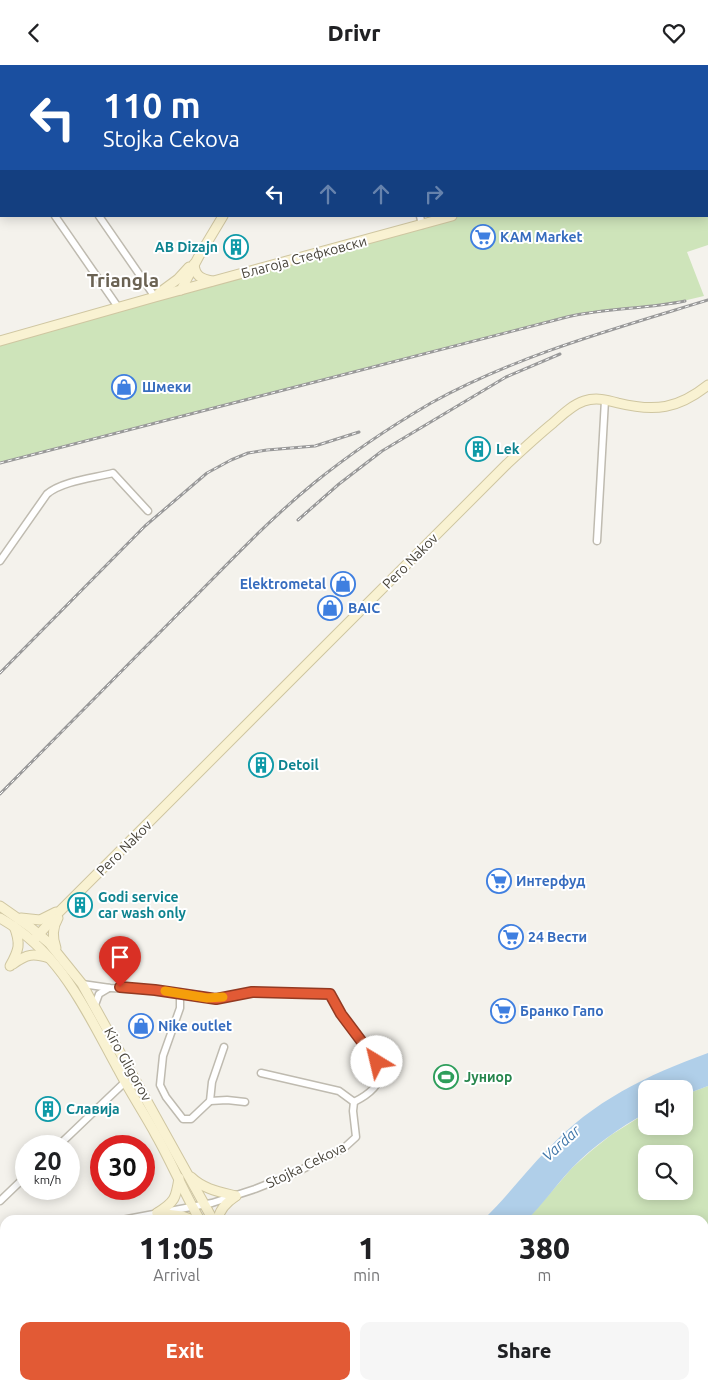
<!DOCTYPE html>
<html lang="en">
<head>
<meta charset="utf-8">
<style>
	body { margin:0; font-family:Ubuntu,sans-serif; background:#f6f6f6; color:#202124; height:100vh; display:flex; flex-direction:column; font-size:19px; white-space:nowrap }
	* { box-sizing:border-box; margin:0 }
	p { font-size:16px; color:#757577 }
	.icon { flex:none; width:28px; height:28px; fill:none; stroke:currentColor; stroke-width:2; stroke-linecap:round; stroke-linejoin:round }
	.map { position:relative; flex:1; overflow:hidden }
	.panel { position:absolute; left:0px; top:1150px; width:709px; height:175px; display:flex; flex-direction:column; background:#fff; border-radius:15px 15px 0 0; box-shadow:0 2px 12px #0003 }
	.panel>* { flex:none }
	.guide { position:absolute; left:0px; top:0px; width:709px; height:152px; box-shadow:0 2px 12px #0003; background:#1a4fa0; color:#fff; overflow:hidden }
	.controls { position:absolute; left:638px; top:1015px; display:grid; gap:10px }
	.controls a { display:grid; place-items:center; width:55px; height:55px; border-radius:10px; background:#fff; box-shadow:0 2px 12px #0003; font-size:25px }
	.speed { position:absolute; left:15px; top:1070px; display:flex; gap:10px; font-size:25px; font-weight:700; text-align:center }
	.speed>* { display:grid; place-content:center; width:65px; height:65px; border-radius:50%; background:#fff; box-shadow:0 2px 12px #0003; line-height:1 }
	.speed small { font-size:12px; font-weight:400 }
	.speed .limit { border:8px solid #d22; background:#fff; color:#111 }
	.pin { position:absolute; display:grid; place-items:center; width:42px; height:42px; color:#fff; margin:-51px -21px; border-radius:50% 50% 50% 0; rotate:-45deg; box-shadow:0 0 5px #0007 }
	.pin .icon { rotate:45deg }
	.me { position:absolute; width:55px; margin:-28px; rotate:324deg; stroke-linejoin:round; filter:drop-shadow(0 0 4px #0008) }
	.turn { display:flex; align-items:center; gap:18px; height:105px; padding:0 20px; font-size:22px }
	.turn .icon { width:65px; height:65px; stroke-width:2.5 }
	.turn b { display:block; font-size:35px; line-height:42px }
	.lanes { display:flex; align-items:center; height:48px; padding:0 20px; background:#0003; justify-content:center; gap:25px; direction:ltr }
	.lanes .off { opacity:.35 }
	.eta { display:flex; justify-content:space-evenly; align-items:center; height:85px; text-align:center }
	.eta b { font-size:30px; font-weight:800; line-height:35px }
	.primary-button { display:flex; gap:10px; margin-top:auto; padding:10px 20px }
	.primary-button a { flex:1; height:58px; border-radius:10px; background:#e25a35; color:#fff; font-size:20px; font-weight:800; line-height:58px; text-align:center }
	.primary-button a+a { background:#f6f6f6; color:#202124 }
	header { display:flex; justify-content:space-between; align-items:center; height:65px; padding:0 20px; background:#fff; font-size:22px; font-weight:800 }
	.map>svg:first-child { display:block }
	.green { fill:#cee4ba; fill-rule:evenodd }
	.water { fill:#b0cfe9 }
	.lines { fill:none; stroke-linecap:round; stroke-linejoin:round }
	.street-casing { stroke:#bfbbb0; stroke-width:9 }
	.secondary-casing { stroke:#cfc6a1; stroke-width:11 }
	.street { stroke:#fff; stroke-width:6 }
	.secondary { stroke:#f9f2d2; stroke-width:9 }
	.rail-casing { stroke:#999; stroke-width:3 }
	.rail { stroke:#fff; stroke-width:1; stroke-dasharray:4; stroke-linecap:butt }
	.route-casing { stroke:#933a22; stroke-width:12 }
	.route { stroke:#e25a35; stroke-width:9 }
	.slow { stroke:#f59e0b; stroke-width:9 }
	.labels { text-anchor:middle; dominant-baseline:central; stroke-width:4; stroke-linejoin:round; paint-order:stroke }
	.shop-label { font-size:14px; font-weight:bold; fill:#366cbe; stroke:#fff; text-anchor:start }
	.culture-label { font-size:14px; font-weight:bold; fill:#0d838f; stroke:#fff; text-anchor:start }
	.street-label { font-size:14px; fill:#48443a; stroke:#fff }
	.leisure-label { font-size:14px; font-weight:bold; fill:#27864d; stroke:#fff; text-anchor:start }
	.water-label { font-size:15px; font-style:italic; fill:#3f76a9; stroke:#fff }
	.district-label { font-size:19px; font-weight:bold; fill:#6a6253; stroke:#fff }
</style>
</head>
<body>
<header><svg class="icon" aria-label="back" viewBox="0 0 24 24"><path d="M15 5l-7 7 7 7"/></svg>Drivr<svg class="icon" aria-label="heart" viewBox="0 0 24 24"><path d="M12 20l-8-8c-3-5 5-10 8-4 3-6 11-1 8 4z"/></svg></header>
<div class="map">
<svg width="708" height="1325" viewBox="0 0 708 1325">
	<rect width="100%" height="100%" fill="#f4f2ec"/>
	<g class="green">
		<path d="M708 89V180L687 187 704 231C659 243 612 242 567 252L0 398V278L454 151H708Z"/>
		<path d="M708 1021V1303L704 1304V1155H527L572 1103 591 1086 611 1070 646 1048V1061H684V1030ZM646 1089H684V1126H646Z"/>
		<polygon points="363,1320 551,1320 551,1325 365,1325"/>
	</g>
	<g class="water">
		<path d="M708 988V1021L684 1030V1024H646V1048C619 1063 593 1081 572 1103 556 1120 543 1139 527 1155H483C506 1133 525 1107 548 1084 593 1036 647 1010 708 988Z"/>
		<polygon points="186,1320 284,1320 275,1325 171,1325"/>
	</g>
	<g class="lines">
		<defs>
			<g id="street">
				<polyline points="427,1 431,0"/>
				<polyline points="55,151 118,242"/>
				<polyline points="99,151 155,232"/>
				<polyline points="420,151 422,160"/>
				<polyline points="597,476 605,335"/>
				<path d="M0 496 47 429C62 416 94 413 113 408L148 446"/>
				<path d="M82 919 110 923 155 925 216 934 252 927 330 929C337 943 345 956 355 968 376 996 398 1015 354 1037L353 1046 356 1072 344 1083 295 1108 255 1124 212 1138 122 1155"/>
				<polyline points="180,928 180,943 163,991 160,1020 166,1032 183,1054 191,1054 210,1036 212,1017 224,982"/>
				<polyline points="95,940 99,929 109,923"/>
				<polyline points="261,1008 339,1026 354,1037"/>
				<polyline points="210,1036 227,1035 245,1037"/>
				<polyline points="58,1081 125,1017"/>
				<polyline points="0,1136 26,1111"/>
				<polyline points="0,1181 5,1179"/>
			</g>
			<g id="secondary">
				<polyline points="202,1 204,0"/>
				<polyline points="242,1 245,0"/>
				<polyline points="274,1 277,0"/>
				<polyline points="313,1 314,0"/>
				<polyline points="337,1 339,0"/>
				<polyline points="0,64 1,64"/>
				<polyline points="0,75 1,75"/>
				<path d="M194 199C195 211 201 214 212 216"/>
				<polyline points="181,225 199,191 223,151"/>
				<polyline points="159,228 178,214 189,202"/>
				<polyline points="0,276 155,232 452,151"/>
				<polyline points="0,841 30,862 49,878 82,919 213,1155"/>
				<path d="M0 853C61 887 86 946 118 1004 130 1027 144 1048 156 1070 172 1098 184 1128 200 1155"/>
				<polyline points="21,853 40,855 56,847"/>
				<path d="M33 876 59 847 507 399C522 385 537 371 553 358 562 350 572 340 584 336 596 332 607 335 618 338 655 347 678 344 708 320"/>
				<path d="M56 883C52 872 52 863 58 853"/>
				<path d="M13 899C27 889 33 888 49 893"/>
				<path d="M10 901C19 885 21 879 14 861"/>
				<path d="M191 1112C203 1124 220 1127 236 1131"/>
				<path d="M157 1148C175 1137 176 1133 179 1113"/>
				<polyline points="157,1148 182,1151 193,1155"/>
				<path d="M218 1155C219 1144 227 1137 236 1131"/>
				<polyline points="290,1320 293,1325"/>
				<polyline points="301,1320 304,1325"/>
			</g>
		</defs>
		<use href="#street" class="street-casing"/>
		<use href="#secondary" class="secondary-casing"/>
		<use href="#street" class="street"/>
		<use href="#secondary" class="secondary"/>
		<defs>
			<g id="rail">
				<path d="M0 398 567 252C606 243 646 244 685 236"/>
				<polyline points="298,455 339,419 382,386 506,312 560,289"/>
				<polyline points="0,608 145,461 207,408 231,395 248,388 267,385 315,381 359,367"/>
				<path d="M0 729C59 670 118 610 177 550 222 505 265 458 314 418 351 388 390 362 431 338 518 290 614 264 708 235"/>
			</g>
		</defs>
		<use href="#rail" class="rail-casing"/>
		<use href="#rail" class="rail"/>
	</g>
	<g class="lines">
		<defs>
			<polyline id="route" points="120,922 155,925 216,934 252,927 330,929 341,949 377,997"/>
		</defs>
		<use href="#route" class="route-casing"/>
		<use href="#route" class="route"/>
		<polyline class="slow" points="165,926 207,933 223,932"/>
	</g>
	<defs>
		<symbol id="supermarket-ring" viewBox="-11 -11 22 22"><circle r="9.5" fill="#fff" stroke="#3f7fe0" stroke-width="1.5"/><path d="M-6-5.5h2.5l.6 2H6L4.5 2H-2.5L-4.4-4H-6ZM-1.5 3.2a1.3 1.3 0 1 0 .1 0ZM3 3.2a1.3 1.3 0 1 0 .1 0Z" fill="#3f7fe0"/></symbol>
		<symbol id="building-ring" viewBox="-11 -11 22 22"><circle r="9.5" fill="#fff" stroke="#0f9aa8" stroke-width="1.5"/><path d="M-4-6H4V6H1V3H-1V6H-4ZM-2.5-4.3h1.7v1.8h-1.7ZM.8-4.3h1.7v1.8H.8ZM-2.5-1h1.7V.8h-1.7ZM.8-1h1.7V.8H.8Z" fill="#0f9aa8"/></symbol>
		<symbol id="shop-ring" viewBox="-11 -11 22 22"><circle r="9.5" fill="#fff" stroke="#3f7fe0" stroke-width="1.5"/><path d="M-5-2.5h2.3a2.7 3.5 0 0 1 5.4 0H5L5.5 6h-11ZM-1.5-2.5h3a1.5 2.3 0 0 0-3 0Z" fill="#3f7fe0"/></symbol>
		<symbol id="stadium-ring" viewBox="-11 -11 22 22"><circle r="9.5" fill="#fff" stroke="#2e9e5b" stroke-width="1.5"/><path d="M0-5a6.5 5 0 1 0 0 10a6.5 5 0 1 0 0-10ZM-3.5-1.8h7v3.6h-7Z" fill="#2e9e5b"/></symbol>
	</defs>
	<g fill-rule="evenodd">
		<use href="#supermarket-ring" x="469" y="158" width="28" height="28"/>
		<use href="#building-ring" x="222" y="168" width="28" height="28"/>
		<use href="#shop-ring" x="110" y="308" width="28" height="28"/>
		<use href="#building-ring" x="464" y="370" width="28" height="28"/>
		<use href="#shop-ring" x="329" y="505" width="28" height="28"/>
		<use href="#shop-ring" x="316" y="529" width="28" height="28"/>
		<use href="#building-ring" x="247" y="686" width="28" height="28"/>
		<use href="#supermarket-ring" x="485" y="802" width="28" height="28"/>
		<use href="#building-ring" x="66" y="826" width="28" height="28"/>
		<use href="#supermarket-ring" x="497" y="858" width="28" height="28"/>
		<use href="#supermarket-ring" x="489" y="932" width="28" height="28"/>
		<use href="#shop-ring" x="127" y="947" width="28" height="28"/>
		<use href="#stadium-ring" x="432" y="998" width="28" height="28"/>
		<use href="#building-ring" x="34" y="1030" width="28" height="28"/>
	</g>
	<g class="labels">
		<g class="shop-label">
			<text x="500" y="172">KAM Market</text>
			<text x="142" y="322">Шмеки</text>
			<text x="326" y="519" text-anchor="end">Elektrometal</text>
			<text x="348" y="543">BAIC</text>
			<text x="516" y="816">Интерфуд</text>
			<text x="528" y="872">24 Вести</text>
			<text x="520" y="946">Бранко Гапо</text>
			<text x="158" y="961">Nike outlet</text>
		</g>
		<g class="culture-label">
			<text x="218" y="182" text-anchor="end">AB Dizajn</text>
			<text x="496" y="384">Lek</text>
			<text x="278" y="700">Detoil</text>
			<text x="98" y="832">Godi service<tspan x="98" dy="16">car wash only</tspan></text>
			<text x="66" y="1044">Славија</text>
		</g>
		<g class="street-label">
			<text transform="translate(304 192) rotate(-15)">Благоја Стефковски</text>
			<text transform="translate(410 496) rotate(-45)">Pero Nakov</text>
			<text transform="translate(124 783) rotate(-45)">Pero Nakov</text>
			<text transform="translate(128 999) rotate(61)">Kiro Gligorov</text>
			<text transform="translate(306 1100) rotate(-26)">Stojka Cekova</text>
		</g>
		<g class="leisure-label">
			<text x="464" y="1012">Јуниор</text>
		</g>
		<g class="water-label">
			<text transform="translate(561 1078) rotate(-42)">Vardar</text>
		</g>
		<g class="district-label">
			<text x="123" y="215">Triangla</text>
		</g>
	</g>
</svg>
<div class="controls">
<a><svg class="icon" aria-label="sound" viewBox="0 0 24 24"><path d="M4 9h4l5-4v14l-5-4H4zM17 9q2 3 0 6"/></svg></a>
<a><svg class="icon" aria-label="search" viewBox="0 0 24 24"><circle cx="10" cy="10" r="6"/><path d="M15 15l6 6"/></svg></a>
</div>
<div class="speed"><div>20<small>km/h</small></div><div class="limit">30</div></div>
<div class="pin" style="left:120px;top:922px;background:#d93025"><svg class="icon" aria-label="arrive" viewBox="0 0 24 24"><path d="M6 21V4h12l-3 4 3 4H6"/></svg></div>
<svg class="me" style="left:377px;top:997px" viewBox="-20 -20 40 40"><circle r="19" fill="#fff"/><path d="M0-13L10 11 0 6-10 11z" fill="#e25a35"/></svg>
<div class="guide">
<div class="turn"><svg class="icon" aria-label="left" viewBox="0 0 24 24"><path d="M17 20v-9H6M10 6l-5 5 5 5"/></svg><div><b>110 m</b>Stojka Cekova</div></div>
<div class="lanes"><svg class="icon" aria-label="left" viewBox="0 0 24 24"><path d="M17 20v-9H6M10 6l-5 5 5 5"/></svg><svg class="icon off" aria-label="ahead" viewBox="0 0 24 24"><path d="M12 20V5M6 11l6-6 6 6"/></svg><svg class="icon off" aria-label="ahead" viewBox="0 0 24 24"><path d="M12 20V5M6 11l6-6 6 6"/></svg><svg class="icon off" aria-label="right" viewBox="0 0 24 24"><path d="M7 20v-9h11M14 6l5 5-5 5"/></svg></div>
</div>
<section class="panel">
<div class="eta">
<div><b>11:05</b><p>Arrival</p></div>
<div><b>1</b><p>min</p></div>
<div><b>380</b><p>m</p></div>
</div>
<div class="primary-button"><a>Exit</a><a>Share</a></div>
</section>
</div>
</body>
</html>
